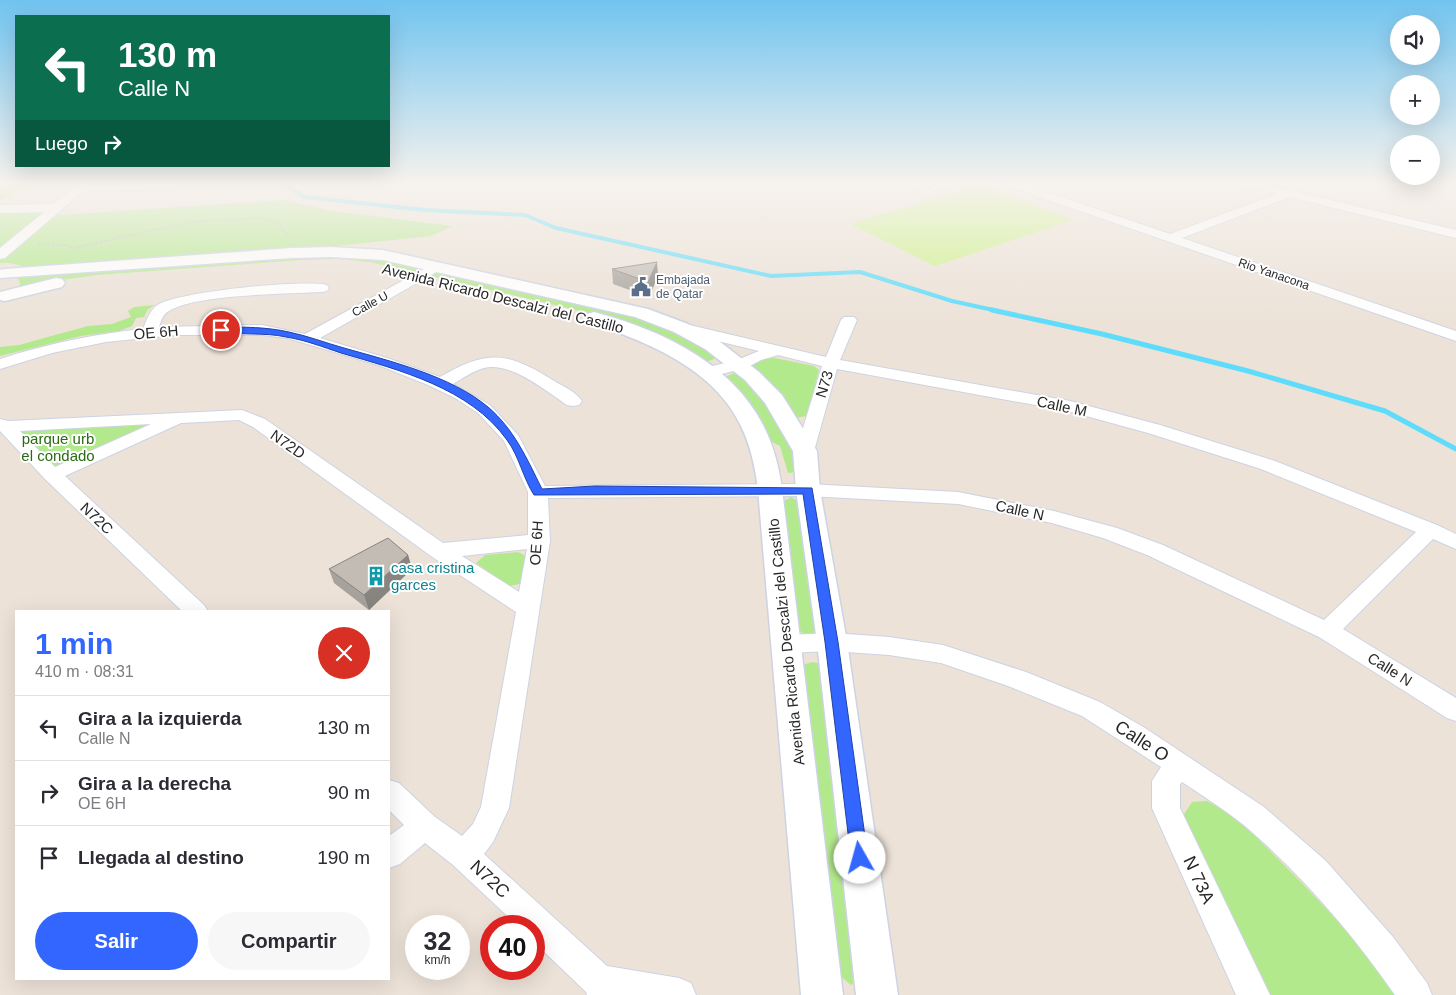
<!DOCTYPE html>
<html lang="es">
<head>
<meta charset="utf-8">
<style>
	body { margin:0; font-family:Arial,sans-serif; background:#f7f7f7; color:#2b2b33; height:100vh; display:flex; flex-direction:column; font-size:19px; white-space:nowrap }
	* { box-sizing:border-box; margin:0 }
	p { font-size:16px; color:#7c7c81 }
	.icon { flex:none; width:28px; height:28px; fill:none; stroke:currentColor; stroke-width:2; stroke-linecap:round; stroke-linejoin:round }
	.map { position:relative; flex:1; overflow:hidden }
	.details { position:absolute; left:15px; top:610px; width:375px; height:370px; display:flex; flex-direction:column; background:#fff; border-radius:0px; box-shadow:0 5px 20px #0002 }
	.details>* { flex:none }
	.banner { position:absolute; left:15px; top:15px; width:375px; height:152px; border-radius:0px; box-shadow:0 5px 20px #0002; background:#0b6e4f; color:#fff; overflow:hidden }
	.tools { position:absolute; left:1390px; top:15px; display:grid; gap:10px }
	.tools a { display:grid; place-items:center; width:50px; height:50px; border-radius:50%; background:#fff; box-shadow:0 5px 20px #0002; font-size:25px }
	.speed { position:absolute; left:405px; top:915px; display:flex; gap:10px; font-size:25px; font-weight:700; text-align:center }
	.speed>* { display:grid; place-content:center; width:65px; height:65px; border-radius:50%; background:#fff; box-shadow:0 5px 20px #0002; line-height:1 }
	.speed small { font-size:12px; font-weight:400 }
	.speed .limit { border:8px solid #d22; background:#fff; color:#111 }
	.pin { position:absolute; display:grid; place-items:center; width:42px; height:42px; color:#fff; margin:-21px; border:2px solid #fff; border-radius:50%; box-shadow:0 1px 5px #0007 }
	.me { position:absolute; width:55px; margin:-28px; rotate:353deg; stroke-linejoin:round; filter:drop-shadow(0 0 4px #0008) }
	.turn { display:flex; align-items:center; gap:18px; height:105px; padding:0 20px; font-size:22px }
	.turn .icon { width:65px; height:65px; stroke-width:2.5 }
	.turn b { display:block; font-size:35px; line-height:42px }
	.then { display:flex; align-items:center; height:48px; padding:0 20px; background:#0003; gap:10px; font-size:19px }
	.round { display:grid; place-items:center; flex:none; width:52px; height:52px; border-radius:26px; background:#f7f7f7 }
	.headline { display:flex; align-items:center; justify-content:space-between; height:85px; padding:0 20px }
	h1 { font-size:30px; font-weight:700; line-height:38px; color:#3266ff }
	.button { display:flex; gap:10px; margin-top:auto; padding:10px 20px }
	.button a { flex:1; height:58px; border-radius:30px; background:#3266ff; color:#fff; font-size:20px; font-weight:700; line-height:58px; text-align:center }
	.button a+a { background:#f7f7f7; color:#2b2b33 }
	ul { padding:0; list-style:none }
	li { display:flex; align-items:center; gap:15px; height:65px; padding:0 20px; border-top:1px solid #e1e1e2 }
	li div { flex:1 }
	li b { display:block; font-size:19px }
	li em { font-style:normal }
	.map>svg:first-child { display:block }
	.green { fill:#b3e98d }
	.pitch { fill:#ccf288 }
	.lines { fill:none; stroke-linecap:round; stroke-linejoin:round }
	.stream-far1 { stroke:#5edcfb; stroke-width:4 }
	.stream { stroke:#5edcfb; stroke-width:5 }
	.service-casing { stroke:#cdd3e3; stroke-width:2 }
	.minor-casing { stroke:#cdd3e3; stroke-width:2 }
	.tertiary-casing { stroke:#cdd3e3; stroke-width:3 }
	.path { stroke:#c3c3c3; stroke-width:2; stroke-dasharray:2.5 2; stroke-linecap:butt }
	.service { fill:#fff; fill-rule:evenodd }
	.minor { fill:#fff; fill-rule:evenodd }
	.tertiary { fill:#fff; fill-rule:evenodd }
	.wall { fill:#a8a29c }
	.shaded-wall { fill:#88847f }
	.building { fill:#c3bcb5; stroke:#88847f }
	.route { fill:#3266ff; stroke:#2042a6 }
	.labels { text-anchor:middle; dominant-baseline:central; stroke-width:4; stroke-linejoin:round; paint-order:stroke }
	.far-street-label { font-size:12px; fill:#282828; stroke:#fff }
	.far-service-label { font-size:12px; fill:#4e5e75; stroke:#fff; text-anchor:start }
	.street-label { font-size:15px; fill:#282828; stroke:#fff }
	.park-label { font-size:15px; fill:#2a6b12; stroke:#fff }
	.culture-label { font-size:15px; fill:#0d838f; stroke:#fff; text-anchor:start }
	.near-street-label { font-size:18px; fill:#282828; stroke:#fff }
</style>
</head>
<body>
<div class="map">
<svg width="1456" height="995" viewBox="0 0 1456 995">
	<rect width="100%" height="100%" fill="#ece2d8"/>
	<g class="green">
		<polygon points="7,182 34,182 0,200 0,185"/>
		<polygon points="285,200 331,211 453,226 431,236 308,249 28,267 9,263 0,263 0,211 40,211 61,215"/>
		<polygon points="290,255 381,257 429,268 419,273 369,262 337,259 303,260 97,275 54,281 19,289 20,282 14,274"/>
		<polygon points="440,271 648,319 682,333 720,357 706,362 606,317 431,276"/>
		<polygon points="155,305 148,309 144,317 136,318 132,326 119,331 81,336 0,356 0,347 19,345 88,326 112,324 131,317 128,311 134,307"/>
		<polygon points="764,358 775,358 814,366 819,370 807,416 795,418 752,368 756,362"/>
		<path d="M739 371C766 399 791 433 798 472L788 473 780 446 768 440 725 377Z"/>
		<polygon points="184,416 52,475 6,427"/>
		<polygon points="791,497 801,503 818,631 807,636 797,629 782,502"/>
		<polygon points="518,552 526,556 520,584 508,586 476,563 485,555"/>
		<polygon points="813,662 826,665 866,975 851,985 832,969 802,665"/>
		<path d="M1207 801C1238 816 1262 843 1286 867 1326 907 1365 949 1397 995H1270L1183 816 1192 802Z"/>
	</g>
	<polygon class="pitch" points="981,185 1073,220 935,266 850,224"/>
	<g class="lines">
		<polyline class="stream-far1" points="280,182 304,197 425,210 525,215 556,228 771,276 860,272 952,301 998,311"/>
		<polyline class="stream" points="992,310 1102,334 1248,371 1385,411 1456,449"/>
		<defs>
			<polygon id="service" points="952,182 962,182 922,194 919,192"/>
			<g id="minor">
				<polygon points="80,182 93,182 90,185 150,182 225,182 219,185 82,192 5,258 0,259 0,248 44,212 0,213 0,205 53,204"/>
				<polygon points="1000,182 1017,182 1170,234 1277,194 1236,184 1234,182 1254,182 1456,230 1456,238 1290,197 1182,238 1456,331 1456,341 1002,184"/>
				<path d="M435 263 442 267 440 270 320 338 390 359 440 377C487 350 507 351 554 381 563 386 576 392 582 401L579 405 573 406 567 405C546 391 510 361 484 368 473 371 463 378 453 384L490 405 518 435 545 486 808 484 958 492 1054 511 1117 528 1163 545 1324 620 1416 532 1261 469 1148 433 1068 411 837 369 814 451 812 455 805 457 798 455 796 451 822 366 778 355 761 360 746 368 709 377 703 376 701 372 703 368 735 361 759 351 676 331 673 328 676 325 681 323 826 357 841 320 844 317H854L857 320 840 360 1070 401 1160 425 1275 461 1437 525 1456 534V549L1433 539 1343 629 1456 698V721L1447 718 1319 637 1147 555 1103 538 1052 523 958 504 808 496 548 498 550 541 509 808 493 842 484 854 607 966 679 978 691 983 696 995H587L586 992 534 942V926H518L453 865 425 843 400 864 389 868V836L404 825 389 810V780L399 783 435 817 462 836 473 824 481 807 516 612 431 556 253 427 239 420 181 423 65 476 204 605 208 611H182L45 479 0 431V419L9 421 242 410 265 419 443 543 528 535V492L504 441 478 413 455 398 428 385 378 365 287 338 262 335H175L106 342 52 353 0 369V359C47 344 94 334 143 329 146 321 150 311 156 306 173 292 305 279 327 285L329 288 327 291 322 292C288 294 195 294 169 311 163 314 161 321 159 327L262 325 305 334ZM151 424 55 467 20 431ZM527 549 519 592 462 556Z"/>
				<path d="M832 633 889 637 943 645 1026 672 1100 702 1145 728 1264 807 1326 861 1393 937 1427 983 1432 995H1395C1352 933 1302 875 1245 826 1225 810 1203 796 1182 782L1180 784V808L1270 995H1236L1152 808V781L1161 767 1082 716 1008 686 941 663 889 655 832 651 786 653 777 650 774 644 777 638 786 635Z"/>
			</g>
			<g id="tertiary">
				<polygon points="331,247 383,250 648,309 688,324 719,341 759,372 782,395 817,451 820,490 847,642 898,995 856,995 817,642 796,490 793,451 765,403 745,380 705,349 674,332 635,317 383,260 331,257 292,258 0,278 0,270 4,269 292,248"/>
				<polygon points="56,278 62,279 65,283 62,287 5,301 0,300 0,292"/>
				<path d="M594 312C659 329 733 363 764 427 774 447 779 467 782 489L843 995H801L758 489C755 467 751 447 741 426 714 368 644 340 587 322L585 318 587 314Z"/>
			</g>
		</defs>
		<use href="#service" class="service-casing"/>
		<use href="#minor" class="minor-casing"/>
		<use href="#tertiary" class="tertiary-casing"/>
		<polyline class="path" points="38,243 66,245 74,248 190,222 262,218 276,222 291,237"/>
		<use href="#service" class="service"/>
		<use href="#minor" class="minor"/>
		<use href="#tertiary" class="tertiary"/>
	</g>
	<g class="wall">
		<polygon points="612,269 658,276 649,297 613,284"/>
		<polygon points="408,555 412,569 369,610 334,583 329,569"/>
	</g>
	<g class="shaded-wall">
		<polygon points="657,262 658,276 649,297 648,282"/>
		<polygon points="408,555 412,569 369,610 364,595"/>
	</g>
	<g class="building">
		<polygon points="657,262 648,282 612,269"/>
		<polygon points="388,538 408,555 364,595 329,569"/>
	</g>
	<linearGradient id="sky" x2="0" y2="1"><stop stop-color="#71c4f0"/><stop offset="0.57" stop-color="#f6f2ed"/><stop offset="1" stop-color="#f6f2ed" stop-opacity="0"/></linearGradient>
	<rect width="1456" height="321" fill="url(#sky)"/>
	<path class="route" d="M221 327C244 327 267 327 289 332 308 336 326 343 344 348 390 361 451 376 488 407 514 429 527 459 542 489L595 486 812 488 838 642 868 858 866 863 860 866 853 863 851 858 825 642 803 494 534 495C523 478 519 456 507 440 470 388 399 370 341 353 323 347 305 340 286 337 264 332 240 336 218 331L217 330Z"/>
	<defs>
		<symbol id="civic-bare" viewBox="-9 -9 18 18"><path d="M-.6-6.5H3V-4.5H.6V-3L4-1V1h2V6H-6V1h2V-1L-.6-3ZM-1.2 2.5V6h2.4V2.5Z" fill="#5c6f8a" stroke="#fff" stroke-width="2.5" paint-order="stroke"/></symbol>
		<symbol id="building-bare" viewBox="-9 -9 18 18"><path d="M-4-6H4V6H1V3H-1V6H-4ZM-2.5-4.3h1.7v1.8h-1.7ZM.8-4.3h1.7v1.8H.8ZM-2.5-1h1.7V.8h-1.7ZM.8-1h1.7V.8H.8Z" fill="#0f9aa8" stroke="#fff" stroke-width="2.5" paint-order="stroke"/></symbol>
	</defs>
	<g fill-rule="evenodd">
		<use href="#civic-bare" x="627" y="273" width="28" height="28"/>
		<use href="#building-bare" x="362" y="562" width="28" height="28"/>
	</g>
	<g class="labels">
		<g class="far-street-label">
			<text transform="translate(1274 274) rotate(19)">Rio Yanacona</text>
			<text transform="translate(370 304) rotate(-29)">Calle U</text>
		</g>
		<g class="far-service-label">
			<text x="656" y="280">Embajada<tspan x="656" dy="14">de Qatar</tspan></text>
		</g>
		<g class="street-label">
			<text transform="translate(503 298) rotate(14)">Avenida Ricardo Descalzi del Castillo</text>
			<text transform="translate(156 332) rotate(-5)">OE 6H</text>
			<text transform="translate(824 384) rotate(-73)">N73</text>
			<text transform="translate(1062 406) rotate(12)">Calle M</text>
			<text transform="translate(288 444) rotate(35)">N72D</text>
			<text transform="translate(1020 510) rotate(12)">Calle N</text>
			<text transform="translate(97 518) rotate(43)">N72C</text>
			<text transform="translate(536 543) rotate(-86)">OE 6H</text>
			<text transform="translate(786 642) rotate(-96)">Avenida Ricardo Descalzi del Castillo</text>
			<text transform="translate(1390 669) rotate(32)">Calle N</text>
		</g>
		<g class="park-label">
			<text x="58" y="438">parque urb<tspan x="58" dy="17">el condado</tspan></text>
		</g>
		<g class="culture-label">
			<text x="391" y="567">casa cristina<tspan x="391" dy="17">garces</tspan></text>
		</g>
		<g class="near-street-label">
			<text transform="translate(1142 741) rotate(33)">Calle O</text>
			<text transform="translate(490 879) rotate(43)">N72C</text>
			<text transform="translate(1199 880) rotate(65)">N 73A</text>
		</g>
	</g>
</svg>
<div class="tools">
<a><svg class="icon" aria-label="sound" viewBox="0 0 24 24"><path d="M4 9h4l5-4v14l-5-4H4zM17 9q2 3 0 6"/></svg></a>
<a>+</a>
<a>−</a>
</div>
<div class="speed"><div>32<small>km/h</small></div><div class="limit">40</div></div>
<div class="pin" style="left:221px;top:330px;background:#d93025"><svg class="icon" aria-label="arrive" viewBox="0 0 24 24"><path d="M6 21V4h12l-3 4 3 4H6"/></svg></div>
<svg class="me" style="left:860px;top:858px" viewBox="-20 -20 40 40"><circle r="19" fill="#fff"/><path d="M0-13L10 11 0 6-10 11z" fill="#3266ff"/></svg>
<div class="banner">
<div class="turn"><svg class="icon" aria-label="left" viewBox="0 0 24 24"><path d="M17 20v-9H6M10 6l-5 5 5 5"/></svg><div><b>130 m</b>Calle N</div></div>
<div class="then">Luego<svg class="icon" aria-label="right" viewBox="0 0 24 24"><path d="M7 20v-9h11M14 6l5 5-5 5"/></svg></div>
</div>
<section class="details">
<div class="headline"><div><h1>1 min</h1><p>410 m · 08:31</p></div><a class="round" style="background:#d93025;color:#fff"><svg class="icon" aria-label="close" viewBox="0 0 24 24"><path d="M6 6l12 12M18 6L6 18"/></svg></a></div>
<ul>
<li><svg class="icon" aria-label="left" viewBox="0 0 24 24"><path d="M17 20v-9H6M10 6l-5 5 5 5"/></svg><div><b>Gira a la izquierda</b><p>Calle N</p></div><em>130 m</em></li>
<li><svg class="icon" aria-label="right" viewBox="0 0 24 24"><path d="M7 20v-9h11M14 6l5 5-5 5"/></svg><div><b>Gira a la derecha</b><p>OE 6H</p></div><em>90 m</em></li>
<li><svg class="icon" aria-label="arrive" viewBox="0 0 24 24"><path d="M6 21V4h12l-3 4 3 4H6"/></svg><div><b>Llegada al destino</b></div><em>190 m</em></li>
</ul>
<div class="button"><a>Salir</a><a>Compartir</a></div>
</section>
</div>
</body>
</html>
